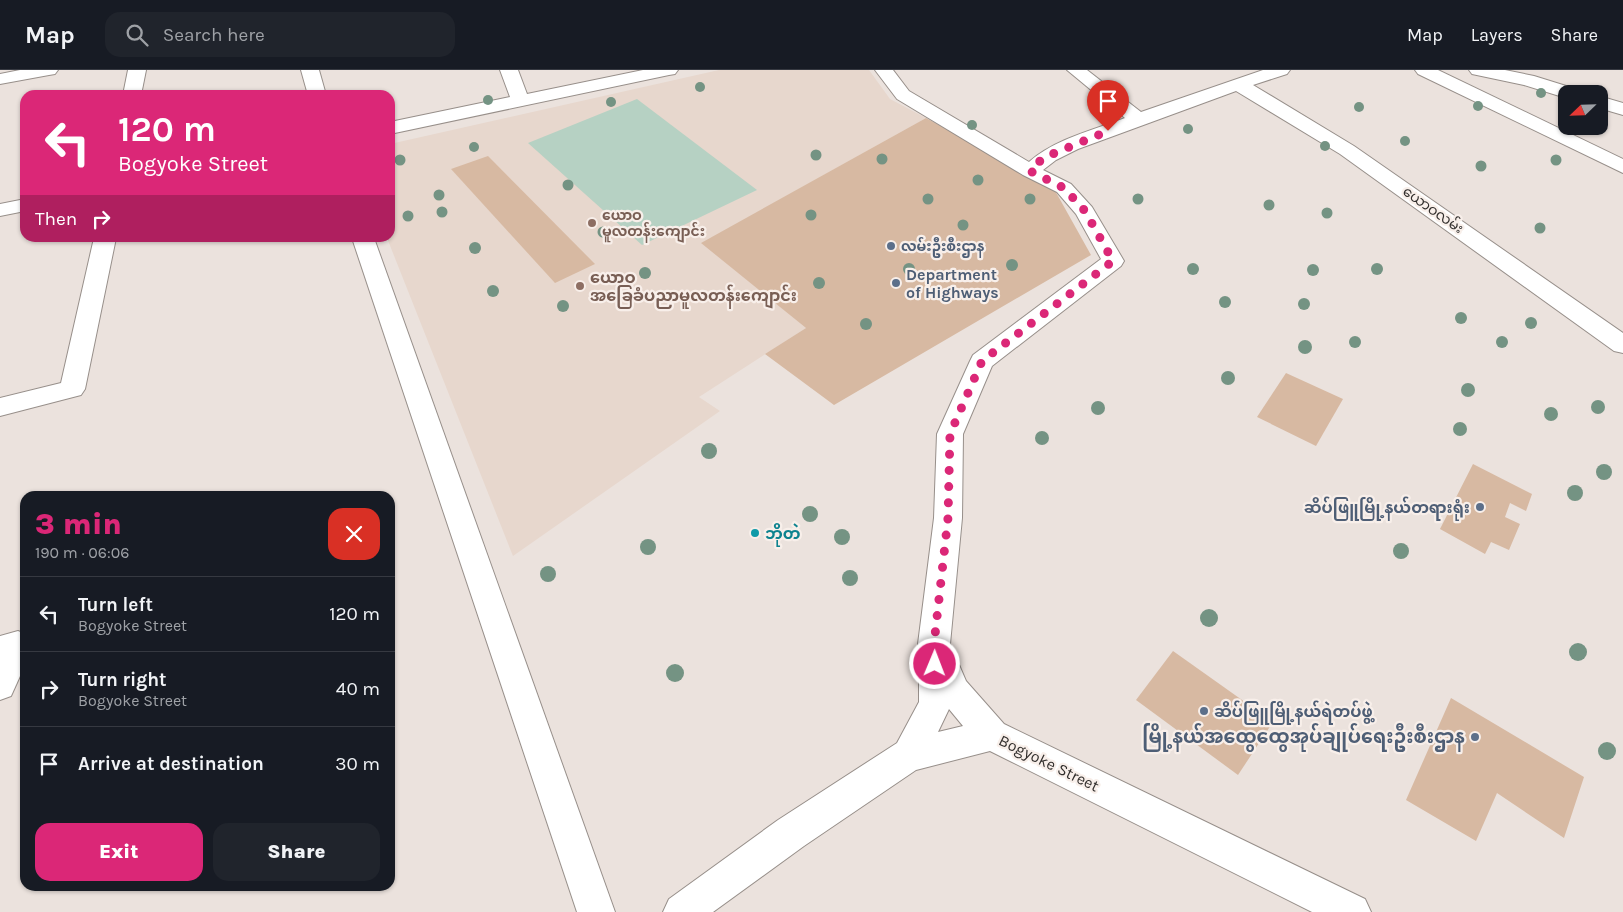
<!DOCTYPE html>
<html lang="en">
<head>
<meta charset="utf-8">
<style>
	body { margin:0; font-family:Karla,"Noto Sans Myanmar",sans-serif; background:#20242c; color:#f1f3f6; height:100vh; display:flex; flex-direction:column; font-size:19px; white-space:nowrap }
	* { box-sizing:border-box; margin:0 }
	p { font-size:16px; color:#9ea1a6 }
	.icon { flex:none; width:28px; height:28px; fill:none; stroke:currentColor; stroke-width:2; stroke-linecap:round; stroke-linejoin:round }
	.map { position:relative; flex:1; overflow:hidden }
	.drawer { position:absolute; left:20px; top:421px; width:375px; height:400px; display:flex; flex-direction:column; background:#171b24; border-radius:15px; box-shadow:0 1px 4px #0004 }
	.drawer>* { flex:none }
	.top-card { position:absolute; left:20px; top:20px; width:375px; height:152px; border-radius:15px; box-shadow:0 1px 4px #0004; background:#db2777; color:#fff; overflow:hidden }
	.needle { width:32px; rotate:247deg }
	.controls { position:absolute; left:1558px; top:15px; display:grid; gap:10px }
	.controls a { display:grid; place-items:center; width:50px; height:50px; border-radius:10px; background:#171b24; box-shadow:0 1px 4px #0004; font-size:25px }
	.pin { position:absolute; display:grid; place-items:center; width:42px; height:42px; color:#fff; margin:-51px -21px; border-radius:50% 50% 50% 0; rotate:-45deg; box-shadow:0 0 5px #0007 }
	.pin .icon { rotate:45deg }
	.me { position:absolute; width:55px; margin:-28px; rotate:1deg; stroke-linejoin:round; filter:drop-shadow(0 0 4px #0008) }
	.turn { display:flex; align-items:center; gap:18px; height:105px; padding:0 15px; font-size:22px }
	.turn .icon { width:65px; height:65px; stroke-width:2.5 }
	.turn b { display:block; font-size:35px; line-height:42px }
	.then { display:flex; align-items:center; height:48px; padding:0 15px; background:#0003; gap:10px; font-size:19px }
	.round { display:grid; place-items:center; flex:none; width:52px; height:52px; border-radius:15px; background:#20242c }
	.overview { display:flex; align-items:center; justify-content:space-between; height:85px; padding:0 15px }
	h1 { font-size:30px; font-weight:800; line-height:38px; color:#db2777 }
	.button { display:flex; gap:10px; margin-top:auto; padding:10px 15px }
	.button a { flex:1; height:58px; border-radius:15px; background:#db2777; color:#fff; font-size:20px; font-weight:800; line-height:58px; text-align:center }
	.button a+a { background:#20242c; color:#f1f3f6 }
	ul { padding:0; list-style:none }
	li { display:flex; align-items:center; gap:15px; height:75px; padding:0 15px; border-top:1px solid #363941 }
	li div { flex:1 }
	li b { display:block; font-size:19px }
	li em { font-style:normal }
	header { display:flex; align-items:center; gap:30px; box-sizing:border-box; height:70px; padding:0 25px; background:#171b24; border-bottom:1px solid #363941 }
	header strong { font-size:24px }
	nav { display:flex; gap:28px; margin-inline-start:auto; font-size:18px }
	.search { width:350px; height:45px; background:#20242c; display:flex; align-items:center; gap:12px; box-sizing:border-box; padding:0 18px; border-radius:15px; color:#9ea1a6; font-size:19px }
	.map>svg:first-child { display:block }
	.built { fill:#e7d7cd }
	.green { fill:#b6d1c3 }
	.building { fill:#d7b9a2 }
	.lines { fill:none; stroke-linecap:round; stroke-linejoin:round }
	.minor-casing { stroke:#978f8a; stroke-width:2 }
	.minor { fill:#fff; fill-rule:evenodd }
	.tree { fill:#749383 }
	.route { stroke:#db2777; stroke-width:9; stroke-dasharray:0 16.2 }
	.education-dot { fill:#8d6e63; stroke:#f8efea; stroke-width:2 }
	.service-dot { fill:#5c6f8a; stroke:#f8efea; stroke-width:2 }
	.culture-dot { fill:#0f9aa8; stroke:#f8efea; stroke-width:2 }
	.labels { text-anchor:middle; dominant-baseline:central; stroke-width:4.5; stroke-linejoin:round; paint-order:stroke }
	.far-street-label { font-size:14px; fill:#312e2c; stroke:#f8efea }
	.far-education-label { font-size:14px; font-weight:bold; fill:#785e54; stroke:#f8efea; text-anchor:start }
	.far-service-label { font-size:14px; font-weight:bold; fill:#4e5e75; stroke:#f8efea; text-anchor:start }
	.service-label { font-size:16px; font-weight:bold; fill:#4e5e75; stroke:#f8efea; text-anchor:start }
	.education-label { font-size:16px; font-weight:bold; fill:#785e54; stroke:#f8efea; text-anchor:start }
	.culture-label { font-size:16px; font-weight:bold; fill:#0d838f; stroke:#f8efea; text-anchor:start }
	.street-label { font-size:16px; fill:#312e2c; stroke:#f8efea }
	.near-service-label { font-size:19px; font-weight:bold; fill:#4e5e75; stroke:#f8efea; text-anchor:end }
</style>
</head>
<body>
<header>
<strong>Map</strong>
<div class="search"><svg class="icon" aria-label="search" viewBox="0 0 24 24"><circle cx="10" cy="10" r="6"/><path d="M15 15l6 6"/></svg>Search here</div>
<nav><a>Map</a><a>Layers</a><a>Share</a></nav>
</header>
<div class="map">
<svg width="1623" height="842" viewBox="0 0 1623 842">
	<rect width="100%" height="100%" fill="#ebe2dd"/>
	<polygon class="built" points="719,0 869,0 890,29 926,48 702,173 806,258 699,327 720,341 513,486 387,168 390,168 390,74"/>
	<polygon class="green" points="637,29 757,120 642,175 528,73"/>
	<g class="building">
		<polygon points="926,48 1053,117 1091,185 834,335 765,284 806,258 701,173"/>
		<polygon points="488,86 595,194 555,213 451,99"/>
		<polygon points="1286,303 1343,329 1316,376 1257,347"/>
		<polygon points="1473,394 1532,424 1526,441 1510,433 1505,447 1520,454 1509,480 1491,472 1485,484 1440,459"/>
		<polygon points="1173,581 1273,652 1238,705 1136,630"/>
		<polygon points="1451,628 1584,707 1564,768 1497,723 1476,771 1406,730"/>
	</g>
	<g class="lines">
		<defs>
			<g id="minor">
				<polygon points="20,0 58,0 55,4 49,5 0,14 0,4"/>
				<polygon points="128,0 146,0 141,25 123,25"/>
				<polygon points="301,0 319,0 326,25 308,25"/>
				<polygon points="500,0 518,0 527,24 643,0 678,0 675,4 669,5 390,64 390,52 510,27"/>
				<path d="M875 0H893L909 21 1029 92C1055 69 1093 60 1125 48L1067 0H1087L1141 42 1263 0H1290L1287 4 1253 15 1354 76 1623 263V283L1614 281 1340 84 1236 21 1078 79 1056 90 1043 100 1071 114 1092 137 1124 191 1121 196 992 296 963 364 962 448 950 574 966 611 1004 654 1365 829 1371 842H1312L990 681 916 700 804 776 713 842H663L669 829 778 750 897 673 919 632V588L922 582 918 574 934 448 937 364 970 291 973 285 1101 189 1076 144 1057 122 1023 105 897 29ZM949 639 963 656 938 662Z"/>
				<polygon points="1415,0 1438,0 1623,89 1623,103 1418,4"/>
				<polygon points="1469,0 1505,0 1534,6 1579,20 1582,24 1566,24 1566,28 1524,15 1472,4"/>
				<polygon points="1599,26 1623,33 1623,45 1599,38"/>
				<polygon points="25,129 25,141 0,146 0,134"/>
				<polygon points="94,168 116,168 85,319 81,325 0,346 0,328 61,313"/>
				<polygon points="352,168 374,168 615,842 577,842"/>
				<polygon points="18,561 25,564 25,595 11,626 0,630 0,566"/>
			</g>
		</defs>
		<use href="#minor" class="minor-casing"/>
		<use href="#minor" class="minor"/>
	</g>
	<g class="tree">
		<circle cx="700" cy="17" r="5"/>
		<circle cx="1541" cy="23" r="5"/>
		<circle cx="488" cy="30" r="5"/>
		<circle cx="611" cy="32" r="5"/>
		<circle cx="1478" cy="36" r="5"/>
		<circle cx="1359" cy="37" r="5"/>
		<circle cx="972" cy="55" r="5"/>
		<circle cx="1188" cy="59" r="5"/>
		<circle cx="1405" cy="71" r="5"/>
		<circle cx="1325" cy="76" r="5"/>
		<circle cx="474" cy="77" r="5"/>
		<circle cx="816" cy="85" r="5.5"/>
		<circle cx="882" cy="89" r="5.5"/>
		<circle cx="400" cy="90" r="5.5"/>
		<circle cx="1556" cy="90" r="5.5"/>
		<circle cx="1481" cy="96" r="5.5"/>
		<circle cx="978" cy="110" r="5.5"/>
		<circle cx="568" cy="115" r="5.5"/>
		<circle cx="439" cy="125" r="5.5"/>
		<circle cx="928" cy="129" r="5.5"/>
		<circle cx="1030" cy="129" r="5.5"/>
		<circle cx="1138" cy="129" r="5.5"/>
		<circle cx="1269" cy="135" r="5.5"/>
		<circle cx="442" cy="142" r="5.5"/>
		<circle cx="1327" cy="143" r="5.5"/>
		<circle cx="811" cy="145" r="5.5"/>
		<circle cx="408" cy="146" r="5.5"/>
		<circle cx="963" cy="155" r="5.5"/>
		<circle cx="1540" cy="158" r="5.5"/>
		<circle cx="603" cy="162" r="5.5"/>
		<circle cx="475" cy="178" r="6"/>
		<circle cx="1012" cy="195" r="6"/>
		<circle cx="909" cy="199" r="6"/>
		<circle cx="1193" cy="199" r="6"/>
		<circle cx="1377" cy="199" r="6"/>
		<circle cx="1313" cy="200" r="6"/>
		<circle cx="645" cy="203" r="6"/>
		<circle cx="819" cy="213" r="6"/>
		<circle cx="493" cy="221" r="6"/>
		<circle cx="1225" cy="232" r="6"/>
		<circle cx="1304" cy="234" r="6"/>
		<circle cx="563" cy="236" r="6"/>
		<circle cx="1461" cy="248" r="6"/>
		<circle cx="1531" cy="253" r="6"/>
		<circle cx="866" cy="254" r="6"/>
		<circle cx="1355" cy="272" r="6"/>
		<circle cx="1502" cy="272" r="6"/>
		<circle cx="1305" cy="277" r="7"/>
		<circle cx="1228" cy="308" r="7"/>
		<circle cx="1468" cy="320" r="7"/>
		<circle cx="1598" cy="337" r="7"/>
		<circle cx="1098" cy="338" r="7"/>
		<circle cx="1551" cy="344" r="7"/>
		<circle cx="1460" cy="359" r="7"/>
		<circle cx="1042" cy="368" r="7"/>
		<circle cx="709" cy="381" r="8"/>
		<circle cx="1604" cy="402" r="8"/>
		<circle cx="1575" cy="423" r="8"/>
		<circle cx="810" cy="444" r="8"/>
		<circle cx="842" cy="467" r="8"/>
		<circle cx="648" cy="477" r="8"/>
		<circle cx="1401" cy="481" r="8"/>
		<circle cx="548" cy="504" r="8"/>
		<circle cx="850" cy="508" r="8"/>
		<circle cx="1209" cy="548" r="9"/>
		<circle cx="1578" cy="582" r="9"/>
		<circle cx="675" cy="603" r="9"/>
		<circle cx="1607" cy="681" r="9"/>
	</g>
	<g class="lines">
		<polyline class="route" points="935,594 934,574 948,448 950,364 982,291 1113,191 1085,141 1064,118 1030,101 1043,88 1108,61"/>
	</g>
	<g class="education-dot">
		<circle cx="592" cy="153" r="5"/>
		<circle cx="580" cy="216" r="5"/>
	</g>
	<g class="service-dot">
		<circle cx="891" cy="176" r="5"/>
		<circle cx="896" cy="213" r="5"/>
		<circle cx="1480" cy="437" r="5"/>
		<circle cx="1204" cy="641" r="5"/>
		<circle cx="1475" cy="667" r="5"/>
	</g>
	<circle class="culture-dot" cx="755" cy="463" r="5"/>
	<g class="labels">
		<g class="far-street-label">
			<text transform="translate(1433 140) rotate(35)">ယောဝလမ်း</text>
		</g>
		<g class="far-education-label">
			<text x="602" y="145">ယောဝ<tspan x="602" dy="16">မူလတန်းကျောင်း</tspan></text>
		</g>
		<g class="far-service-label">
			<text x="901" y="176">လမ်းဦးစီးဌာန</text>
		</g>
		<g class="service-label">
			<text x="906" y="204">Department<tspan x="906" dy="18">of Highways</tspan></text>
			<text x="1470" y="437" text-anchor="end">ဆိပ်ဖြူမြို့နယ်တရားရုံး</text>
			<text x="1214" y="641">ဆိပ်ဖြူမြို့နယ်ရဲတပ်ဖွဲ့</text>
		</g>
		<g class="education-label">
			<text x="590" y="207">ယောဝ<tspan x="590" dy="18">အခြေခံပညာမူလတန်းကျောင်း</tspan></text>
		</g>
		<g class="culture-label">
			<text x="765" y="463">ဘိုတဲ</text>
		</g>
		<g class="street-label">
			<text transform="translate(1049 693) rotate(26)">Bogyoke Street</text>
		</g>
		<g class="near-service-label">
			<text x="1465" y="667">မြို့နယ်အထွေထွေအုပ်ချုပ်ရေးဦးစီးဌာန</text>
		</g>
	</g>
</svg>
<div class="controls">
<a><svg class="needle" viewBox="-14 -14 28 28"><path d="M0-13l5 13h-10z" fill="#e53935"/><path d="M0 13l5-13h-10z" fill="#9ea1a6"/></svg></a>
</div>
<div class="pin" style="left:1108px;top:61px;background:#d93025"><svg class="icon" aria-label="arrive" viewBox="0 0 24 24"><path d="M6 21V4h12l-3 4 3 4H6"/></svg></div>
<svg class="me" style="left:935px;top:594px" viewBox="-20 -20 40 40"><circle r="17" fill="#db2777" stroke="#fff" stroke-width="3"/><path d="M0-11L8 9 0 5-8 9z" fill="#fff"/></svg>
<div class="top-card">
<div class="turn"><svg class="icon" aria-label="left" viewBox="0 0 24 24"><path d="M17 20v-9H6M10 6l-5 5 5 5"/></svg><div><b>120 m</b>Bogyoke Street</div></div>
<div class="then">Then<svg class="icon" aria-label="right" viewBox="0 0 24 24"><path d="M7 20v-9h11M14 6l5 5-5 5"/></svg></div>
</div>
<section class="drawer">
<div class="overview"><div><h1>3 min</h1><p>190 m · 06:06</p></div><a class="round" style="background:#d93025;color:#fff"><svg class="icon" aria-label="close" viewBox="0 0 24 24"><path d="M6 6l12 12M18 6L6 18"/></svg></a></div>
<ul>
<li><svg class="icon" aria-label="left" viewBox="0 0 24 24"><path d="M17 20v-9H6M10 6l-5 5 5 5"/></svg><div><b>Turn left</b><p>Bogyoke Street</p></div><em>120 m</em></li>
<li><svg class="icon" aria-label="right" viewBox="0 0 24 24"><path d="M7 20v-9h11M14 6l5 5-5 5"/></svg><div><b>Turn right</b><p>Bogyoke Street</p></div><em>40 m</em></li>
<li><svg class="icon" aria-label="arrive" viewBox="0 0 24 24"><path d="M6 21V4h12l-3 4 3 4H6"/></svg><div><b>Arrive at destination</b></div><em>30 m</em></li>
</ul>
<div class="button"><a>Exit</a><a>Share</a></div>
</section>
</div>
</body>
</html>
